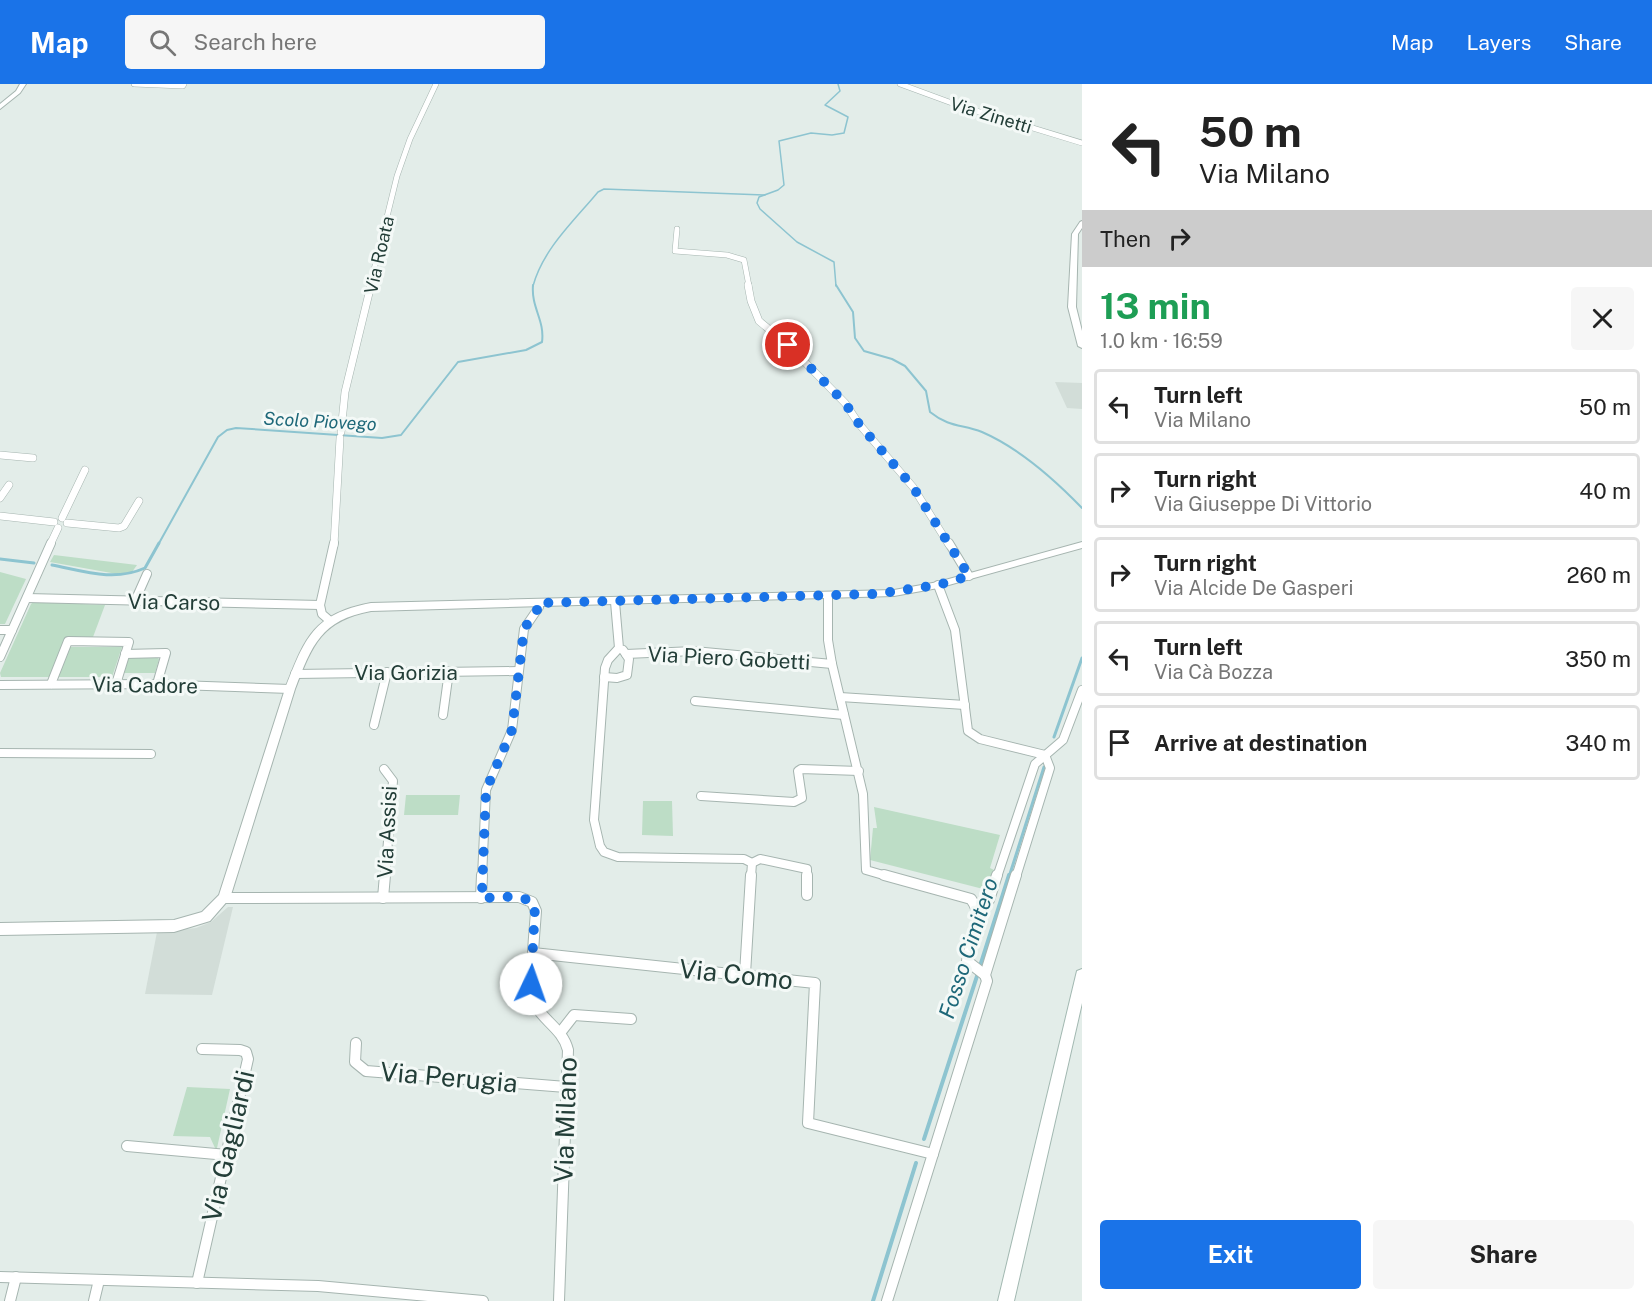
<!DOCTYPE html>
<html lang="en">
<head>
<meta charset="utf-8">
<style>
	body { margin:0; font-family:"Public Sans",sans-serif; background:#f6f6f6; color:#222; height:100vh; display:flex; flex-direction:column; font-size:22px; white-space:nowrap }
	* { box-sizing:border-box; margin:0 }
	p { font-size:20px; color:#767676 }
	.icon { flex:none; width:33px; height:33px; fill:none; stroke:currentColor; stroke-width:2; stroke-linecap:round; stroke-linejoin:round }
	.map { position:relative; flex:1; overflow:hidden }
	.sheet { display:flex; flex-direction:column; background:#fff; width:570px }
	.sheet>* { flex:none }
	.banner { background:#fff; color:#222; overflow:hidden }
	.pin { position:absolute; display:grid; place-items:center; width:51px; height:51px; color:#fff; margin:-26px; border:3px solid #fff; border-radius:50%; box-shadow:0 2px 6px #0007 }
	.me { position:absolute; width:66px; margin:-33px; rotate:3deg; stroke-linejoin:round; filter:drop-shadow(0 0 4px #0008) }
	.turn { display:flex; align-items:center; gap:21px; height:126px; padding:0 18px; font-size:27px }
	.turn .icon { width:78px; height:78px; stroke-width:2.5 }
	.turn b { display:block; font-size:42px; line-height:51px }
	.then { display:flex; align-items:center; height:57px; padding:0 18px; background:#0003; gap:12px; font-size:22px }
	.round { display:grid; place-items:center; flex:none; width:63px; height:63px; border-radius:6px; background:#f6f6f6 }
	.headline { display:flex; align-items:center; justify-content:space-between; height:102px; padding:0 18px }
	h1 { font-size:36px; font-weight:700; line-height:45px; color:#1e9e55 }
	.action { display:flex; gap:12px; margin-top:auto; padding:12px 18px }
	.action a { flex:1; height:69px; border-radius:6px; background:#1a73e8; color:#fff; font-size:24px; font-weight:700; line-height:69px; text-align:center }
	.action a+a { background:#f6f6f6; color:#222 }
	ul { padding:0; list-style:none }
	li { display:flex; align-items:center; gap:18px; height:75px; margin:0 12px 9px; padding:0 6px; border:3px solid #e0e0e0; border-radius:6px }
	li div { flex:1 }
	li b { display:block; font-size:22px }
	li em { font-style:normal }
	header { display:flex; align-items:center; gap:36px; box-sizing:border-box; height:84px; padding:0 30px; background:#1a73e8; color:#fff }
	header strong { font-size:28px }
	nav { display:flex; gap:33px; margin-inline-start:auto; font-size:21px }
	.search { width:420px; height:54px; background:#f6f6f6; display:flex; align-items:center; gap:15px; box-sizing:border-box; padding:0 21px; border-radius:6px; color:#767676; font-size:22px }
	main { display:flex; flex:1; min-height:0 }
	.map>svg:first-child { display:block }
	.built { fill:#d2ddd8 }
	.green { fill:#bdddc6 }
	.lines { fill:none; stroke-linecap:round; stroke-linejoin:round }
	.stream-far3 { stroke:#8dc4d0; stroke-width:1.5 }
	.stream-far2 { stroke:#8dc4d0; stroke-width:2 }
	.stream-far1 { stroke:#8dc4d0; stroke-width:3 }
	.stream { stroke:#8dc4d0; stroke-width:4 }
	.minor-far3-casing { stroke:#a6b5b0; stroke-width:6 }
	.minor-far2-casing { stroke:#a6b5b0; stroke-width:8 }
	.minor-far1-casing { stroke:#a6b5b0; stroke-width:10 }
	.minor-casing { stroke:#a6b5b0; stroke-width:12 }
	.tertiary-casing { stroke:#a6b5b0; stroke-width:2 }
	.secondary-casing { stroke:#a2b8b1; stroke-width:2 }
	.minor-far3 { stroke:#fff; stroke-width:5 }
	.minor-far2 { stroke:#fff; stroke-width:7 }
	.minor-far1 { stroke:#fff; stroke-width:8 }
	.minor { stroke:#fff; stroke-width:10 }
	.tertiary { fill:#fff; fill-rule:evenodd }
	.secondary { fill:#fff; fill-rule:evenodd }
	.route { stroke:#1a73e8; stroke-width:10; stroke-dasharray:0 18 }
	.labels { text-anchor:middle; dominant-baseline:central; stroke-width:6; stroke-linejoin:round; paint-order:stroke }
	.far-street-label { font-size:18px; fill:#233e38; stroke:#f4f9f7 }
	.far-water-label { font-size:18px; font-style:italic; fill:#1e6879; stroke:#f4f9f7 }
	.street-label { font-size:21px; fill:#233e38; stroke:#f4f9f7 }
	.water-label { font-size:22px; font-style:italic; fill:#1e6879; stroke:#f4f9f7 }
	.near-street-label { font-size:26px; fill:#233e38; stroke:#f4f9f7 }
</style>
</head>
<body>
<header>
<strong>Map</strong>
<div class="search"><svg class="icon" aria-label="search" viewBox="0 0 24 24"><circle cx="10" cy="10" r="6"/><path d="M15 15l6 6"/></svg>Search here</div>
<nav><a>Map</a><a>Layers</a><a>Share</a></nav>
</header>
<main>
<div class="map">
<svg width="1082" height="1217" viewBox="0 0 1082 1217">
	<rect width="100%" height="100%" fill="#e3ede9"/>
	<g class="built">
		<polygon points="1055,298 1082,299 1082,325 1067,324"/>
		<polygon points="228,823 233,823 212,911 145,910 157,848 196,844 211,838"/>
	</g>
	<g class="green">
		<polygon points="54,471 137,481 132,488 117,490 50,478"/>
		<polygon points="0,488 26,495 5,540 0,540"/>
		<polygon points="34,518 105,521 93,553 67,553 52,593 1,593 0,589 31,520"/>
		<polygon points="69,563 122,563 112,593 58,593"/>
		<polygon points="155,572 159,575 155,589 124,589 129,573"/>
		<polygon points="406,711 460,711 458,731 404,731"/>
		<polygon points="643,717 672,717 673,752 642,751"/>
		<polygon points="874,723 1000,751 990,784 994,786 987,806 870,776 873,744 877,744"/>
		<polygon points="187,1003 230,1005 217,1064 215,1064 210,1053 173,1052"/>
	</g>
	<g class="lines">
		<g class="stream-far3">
			<path d="M533 202C543 165 574 137 598 108L604 105 765 111"/>
			<polyline points="836,202 834,178 797,158 760,125 757,119 759,113 778,106 784,101 779,57 811,49 832,51 844,49 848,33 825,21 840,7 838,0"/>
		</g>
		<g class="stream-far2">
			<path d="M836 201 853 228 855 254 864 267 892 275 905 282 926 307 930 328C950 344 962 340 982 348 1019 364 1054 395 1082 424"/>
			<path d="M158 461 218 353 227 346 236 344 382 354 401 351 458 278 526 266 542 258C545 236 531 224 533 201"/>
		</g>
		<g class="stream-far1">
			<polyline points="0,475 34,479"/>
			<path d="M52 481C83 487 114 498 145 484L159 459"/>
			<polyline points="1054,653 1082,574"/>
			<polyline points="1009,793 1044,683"/>
		</g>
		<g class="stream">
			<polyline points="980,882 1009,791"/>
			<polyline points="924,1055 978,889"/>
			<polyline points="873,1217 916,1079"/>
		</g>
		<defs>
			<g id="minor-far3">
				<polyline points="134,0 183,2 184,0"/>
				<polyline points="900,0 960,22 1082,59"/>
				<polyline points="677,145 675,167 727,171 744,176 749,202"/>
				<polyline points="370,202 397,92 410,55 436,0"/>
			</g>
			<g id="minor-far2">
				<polyline points="748,201 751,217 759,237 788,261 845,319 859,340 913,403 949,461"/>
				<polyline points="341,348 345,308 371,201"/>
				<polyline points="0,371 33,374"/>
				<polyline points="0,414 9,401"/>
				<polyline points="0,432 54,438"/>
				<polyline points="62,434 85,386"/>
				<polyline points="67,439 119,444 124,442 139,417"/>
				<polyline points="50,461 58,444"/>
				<polyline points="334,461 340,354"/>
			</g>
			<g id="minor-far1">
				<polyline points="949,459 969,492"/>
				<polyline points="938,501 955,546 968,647 980,655 1045,671"/>
				<polyline points="828,512 828,556 832,580 863,710 866,786 890,793"/>
				<polyline points="27,514 320,521"/>
				<polyline points="135,517 147,490"/>
				<polyline points="615,518 619,564 608,576 605,584 594,736 600,762 604,768 618,773 744,775 752,779 751,793"/>
				<polyline points="329,536 322,530 320,521 334,459"/>
				<polyline points="0,546 12,546"/>
				<polyline points="125,570 166,569 157,600"/>
				<polyline points="626,570 694,567 832,580"/>
				<polyline points="0,573 51,459"/>
				<polyline points="295,590 518,587"/>
				<polyline points="604,593 617,594 627,591 629,575 623,566"/>
				<polyline points="51,600 68,557 129,558 116,600"/>
				<polyline points="0,601 150,600 290,605"/>
				<polyline points="840,613 965,621"/>
				<polyline points="695,617 844,631"/>
				<polyline points="443,631 449,587"/>
				<polyline points="374,641 387,588"/>
				<polyline points="0,669 151,670"/>
				<polyline points="384,685 393,697 385,793"/>
				<polyline points="701,712 794,718 802,714 798,687 801,685 859,687"/>
				<polyline points="752,779 760,775 807,785 807,793"/>
				<polyline points="482,793 486,706 512,646 524,545 539,523 538,519"/>
				<polyline points="997,793 1035,680 1063,656 1082,606"/>
				<polyline points="1016,793 1050,684 1045,671"/>
			</g>
			<g id="minor">
				<polyline points="807,791 807,811"/>
				<path d="M884 791 971 815C987 837 970 854 967 877L985 891"/>
				<path d="M224 814 519 813 532 818 536 827C535 845 528 908 535 921 545 938 563 946 568 966L559 1217"/>
				<polyline points="383,814 385,791"/>
				<polyline points="481,814 482,791"/>
				<polyline points="977,823 989,816 997,791"/>
				<polyline points="533,869 815,899 808,1039 933,1070"/>
				<polyline points="745,890 751,791"/>
				<polyline points="560,949 574,931 631,935"/>
				<polyline points="356,959 355,978 366,987 566,1003"/>
				<polyline points="127,1062 227,1071"/>
				<polyline points="0,1193 318,1202 483,1217"/>
				<polyline points="197,1199 248,975 246,968 240,966 202,965"/>
				<polyline points="10,1217 16,1193"/>
				<polyline points="94,1217 99,1196"/>
				<polyline points="887,1217 987,897 985,891 1016,791"/>
			</g>
			<g id="tertiary">
				<polygon points="20,0 26,0 20,9 0,25 0,20 16,7"/>
				<polygon points="1082,137 1082,144 1078,150 1076,223 1082,247 1082,264 1078,262 1068,223 1072,150 1080,138"/>
				<path d="M1082 458V464L938 504 894 512 371 527C321 536 312 561 295 605L230 814 210 837 174 848 0 851V839L174 836 202 828 219 811 285 605C305 554 313 530 371 519L894 506 938 498Z"/>
			</g>
			<polygon id="secondary" points="1082,885 1082,919 1014,1217 998,1217 1076,891 1077,887"/>
		</defs>
		<use href="#minor-far3" class="minor-far3-casing"/>
		<use href="#minor-far2" class="minor-far2-casing"/>
		<use href="#minor-far1" class="minor-far1-casing"/>
		<use href="#minor" class="minor-casing"/>
		<use href="#tertiary" class="tertiary-casing"/>
		<use href="#secondary" class="secondary-casing"/>
		<use href="#minor-far3" class="minor-far3"/>
		<use href="#minor-far2" class="minor-far2"/>
		<use href="#minor-far1" class="minor-far1"/>
		<use href="#minor" class="minor"/>
		<use href="#tertiary" class="tertiary"/>
		<use href="#secondary" class="secondary"/>
	</g>
	<g class="lines">
		<path class="route" d="M531 900 535 822C525 808 497 814 482 814V808L486 706 512 646 524 545 539 523 538 519 876 510 938 501 969 492 913 403 859 340 845 319 788 261"/>
	</g>
	<g class="labels">
		<g class="far-street-label">
			<text transform="translate(991 31) rotate(17)">Via Zinetti</text>
			<text transform="translate(379 171) rotate(-77)">Via Roata</text>
		</g>
		<g class="far-water-label">
			<text transform="translate(320 337) rotate(3)">Scolo Piovego</text>
		</g>
		<g class="street-label">
			<text transform="translate(174 518) rotate(1)">Via Carso</text>
			<text transform="translate(729 574) rotate(3)">Via Piero Gobetti</text>
			<text x="406" y="588">Via Gorizia</text>
			<text transform="translate(145 601) rotate(1)">Via Cadore</text>
			<text transform="translate(387 748) rotate(-87)">Via Assisi</text>
		</g>
		<g class="water-label">
			<text transform="translate(968 864) rotate(-72)">Fosso Cimitero</text>
		</g>
		<g class="near-street-label">
			<text transform="translate(736 890) rotate(6)">Via Como</text>
			<text transform="translate(449 993) rotate(5)">Via Perugia</text>
			<text transform="translate(565 1036) rotate(-88)">Via Milano</text>
			<text transform="translate(228 1062) rotate(-77)">Via Gagliardi</text>
		</g>
	</g>
</svg>
<div class="pin" style="left:788px;top:261px;background:#d93025"><svg class="icon" aria-label="arrive" viewBox="0 0 24 24"><path d="M6 21V4h12l-3 4 3 4H6"/></svg></div>
<svg class="me" style="left:531px;top:900px" viewBox="-20 -20 40 40"><circle r="19" fill="#fff"/><path d="M0-13L10 11 0 6-10 11z" fill="#1a73e8"/></svg>
</div>
<section class="sheet">
<div class="banner">
<div class="turn"><svg class="icon" aria-label="left" viewBox="0 0 24 24"><path d="M17 20v-9H6M10 6l-5 5 5 5"/></svg><div><b>50 m</b>Via Milano</div></div>
<div class="then">Then<svg class="icon" aria-label="right" viewBox="0 0 24 24"><path d="M7 20v-9h11M14 6l5 5-5 5"/></svg></div>
</div>
<div class="headline"><div><h1>13 min</h1><p>1.0 km · 16:59</p></div><a class="round"><svg class="icon" aria-label="close" viewBox="0 0 24 24"><path d="M6 6l12 12M18 6L6 18"/></svg></a></div>
<ul>
<li><svg class="icon" aria-label="left" viewBox="0 0 24 24"><path d="M17 20v-9H6M10 6l-5 5 5 5"/></svg><div><b>Turn left</b><p>Via Milano</p></div><em>50 m</em></li>
<li><svg class="icon" aria-label="right" viewBox="0 0 24 24"><path d="M7 20v-9h11M14 6l5 5-5 5"/></svg><div><b>Turn right</b><p>Via Giuseppe Di Vittorio</p></div><em>40 m</em></li>
<li><svg class="icon" aria-label="right" viewBox="0 0 24 24"><path d="M7 20v-9h11M14 6l5 5-5 5"/></svg><div><b>Turn right</b><p>Via Alcide De Gasperi</p></div><em>260 m</em></li>
<li><svg class="icon" aria-label="left" viewBox="0 0 24 24"><path d="M17 20v-9H6M10 6l-5 5 5 5"/></svg><div><b>Turn left</b><p>Via Cà Bozza</p></div><em>350 m</em></li>
<li><svg class="icon" aria-label="arrive" viewBox="0 0 24 24"><path d="M6 21V4h12l-3 4 3 4H6"/></svg><div><b>Arrive at destination</b></div><em>340 m</em></li>
</ul>
<div class="action"><a>Exit</a><a>Share</a></div>
</section>
</main>
</body>
</html>
